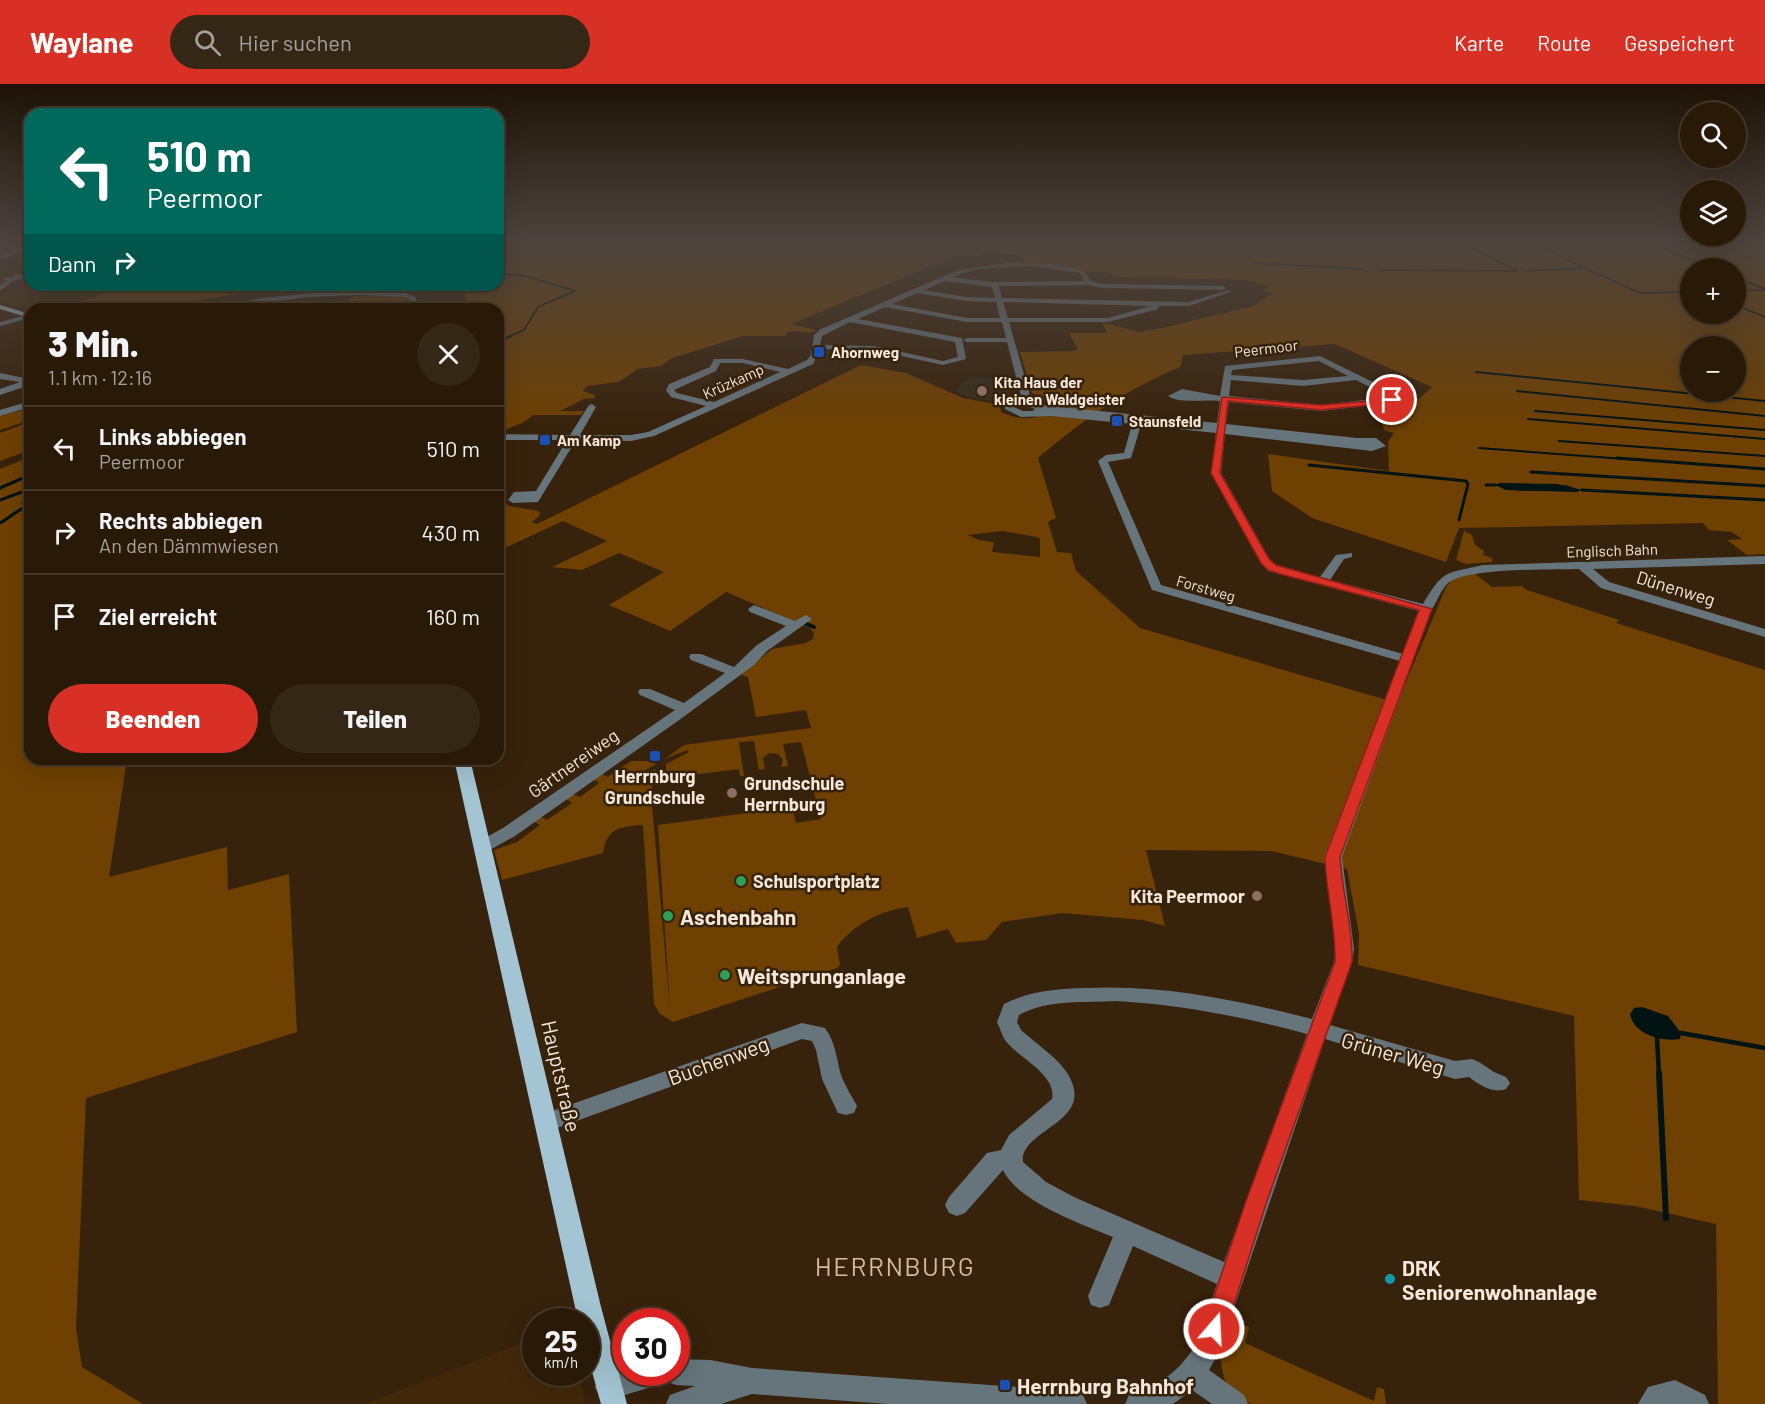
<!DOCTYPE html>
<html lang="de">
<head>
<meta charset="utf-8">
<style>
	body { margin:0; font-family:Barlow,sans-serif; background:#352716; color:#f1f3f6; height:100vh; display:flex; flex-direction:column; font-size:22px; white-space:nowrap }
	* { box-sizing:border-box; margin:0 }
	p { font-size:20px; color:#a5a19c }
	.icon { flex:none; width:33px; height:33px; fill:none; stroke:currentColor; stroke-width:2; stroke-linecap:round; stroke-linejoin:round }
	.map { position:relative; flex:1; overflow:hidden }
	.sheet { position:absolute; left:24px; top:219px; width:480px; height:462px; display:flex; flex-direction:column; background:#291a08; border-radius:18px; box-shadow:0 6px 24px #0002,0 0 0 2px #453829 }
	.sheet>* { flex:none }
	.top-card { position:absolute; left:24px; top:24px; width:480px; height:183px; border-radius:18px; box-shadow:0 6px 24px #0002,0 0 0 2px #453829; background:#00695c; color:#fff; overflow:hidden }
	.fabs { position:absolute; left:1680px; top:18px; display:grid; gap:12px }
	.fabs a { display:grid; place-items:center; width:66px; height:66px; border-radius:50%; background:#291a08; box-shadow:0 6px 24px #0002,0 0 0 2px #453829; font-size:30px }
	.speed { position:absolute; left:522px; top:1224px; display:flex; gap:12px; font-size:30px; font-weight:700; text-align:center }
	.speed>* { display:grid; place-content:center; width:78px; height:78px; border-radius:50%; background:#291a08; box-shadow:0 6px 24px #0002,0 0 0 2px #453829; line-height:1 }
	.speed small { font-size:15px; font-weight:400 }
	.speed .limit { border:9px solid #d22; background:#fff; color:#111 }
	.pin { position:absolute; display:grid; place-items:center; width:51px; height:51px; color:#fff; margin:-26px; border:3px solid #fff; border-radius:50%; box-shadow:0 2px 6px #0007 }
	.me { position:absolute; width:66px; margin:-33px; rotate:19deg; stroke-linejoin:round; filter:drop-shadow(0 0 4px #0008) }
	.turn { display:flex; align-items:center; gap:21px; height:126px; padding:0 24px; font-size:27px }
	.turn .icon { width:78px; height:78px; stroke-width:2.5 }
	.turn b { display:block; font-size:42px; line-height:51px }
	.then { display:flex; align-items:center; height:57px; padding:0 24px; background:#0003; gap:12px; font-size:22px }
	.round { display:grid; place-items:center; flex:none; width:63px; height:63px; border-radius:32px; background:#352716 }
	.overview { display:flex; align-items:center; justify-content:space-between; height:102px; padding:0 24px }
	h1 { font-size:36px; font-weight:800; line-height:45px }
	.action { display:flex; gap:12px; margin-top:auto; padding:12px 24px }
	.action a { flex:1; height:69px; border-radius:36px; background:#d93025; color:#fff; font-size:24px; font-weight:800; line-height:69px; text-align:center }
	.action a+a { background:#352716; color:#f1f3f6 }
	ul { padding:0; list-style:none }
	li { display:flex; align-items:center; gap:18px; height:84px; padding:0 24px; border-top:2px solid #453829 }
	li div { flex:1 }
	li b { display:block; font-size:22px }
	li em { font-style:normal }
	header { display:flex; align-items:center; gap:36px; box-sizing:border-box; height:84px; padding:0 30px; background:#d93025; color:#fff }
	header strong { font-size:28px }
	nav { display:flex; gap:33px; margin-inline-start:auto; font-size:21px }
	.search { width:420px; height:54px; background:#352716; display:flex; align-items:center; gap:15px; box-sizing:border-box; padding:0 21px; border-radius:33px; color:#a5a19c; font-size:22px }
	.map>svg:first-child { display:block }
	.built { fill:#42280a }
	.education { fill:#362d1d }
	.green { fill:#6e4002; fill-rule:evenodd }
	.water { fill:#021314 }
	.lines { fill:none; stroke-linecap:round; stroke-linejoin:round }
	.stream-far5 { stroke:#021314; stroke-width:1.5 }
	.stream-far4 { stroke:#021314; stroke-width:2 }
	.stream-far3 { stroke:#021314; stroke-width:3 }
	.stream-far2 { stroke:#021314; stroke-width:4 }
	.stream-far1 { stroke:#021314; stroke-width:4.5 }
	.stream { stroke:#021314; stroke-width:6 }
	.minor { fill:#66757c; fill-rule:evenodd }
	.major { fill:#a3c4d2; fill-rule:evenodd }
	.rail-casing { stroke:#907f6c; stroke-width:2 }
	.rail { stroke:#37220b; stroke-width:1.5; stroke-dasharray:5; stroke-linecap:butt }
	.route { fill:#d93025; stroke:#8d1f18; stroke-width:1.5 }
	.transit-dot { fill:#1a4fb4; stroke:#37220b; stroke-width:2 }
	.education-dot { fill:#8d6e63; stroke:#37220b; stroke-width:2 }
	.leisure-dot { fill:#2e9e5b; stroke:#37220b; stroke-width:2 }
	.culture-dot { fill:#0f9aa8; stroke:#37220b; stroke-width:2 }
	.labels { text-anchor:middle; dominant-baseline:central; stroke-width:5; stroke-linejoin:round; paint-order:stroke }
	.far-street-label { font-size:15px; fill:#f4e6d9; stroke:#37220b }
	.far-poi-label { font-size:15px; font-weight:bold; fill:#f4e6d9; stroke:#37220b; text-anchor:start }
	.street-label { font-size:18px; fill:#f4e6d9; stroke:#37220b }
	.poi-label { font-size:18px; font-weight:bold; fill:#f4e6d9; stroke:#37220b; text-anchor:start }
	.near-poi-label { font-size:21px; font-weight:bold; fill:#f4e6d9; stroke:#37220b; text-anchor:start }
	.near-street-label { font-size:21px; fill:#f4e6d9; stroke:#37220b }
	.near-quarter-label { font-size:26px; letter-spacing:1.5px; fill:#d7bba1; stroke:#37220b }
</style>
</head>
<body>
<header>
<strong>Waylane</strong>
<div class="search"><svg class="icon" aria-label="search" viewBox="0 0 24 24"><circle cx="10" cy="10" r="6"/><path d="M15 15l6 6"/></svg>Hier suchen</div>
<nav><a>Karte</a><a>Route</a><a>Gespeichert</a></nav>
</header>
<div class="map">
<svg width="1765" height="1320" viewBox="0 0 1765 1320">
	<rect width="100%" height="100%" fill="#37220b"/>
	<g class="built">
		<polygon points="0,157 30,157 30,188 0,199"/>
		<polygon points="57,201 128,201 53,225 30,225 30,227 0,218 0,211 11,204"/>
		<polygon points="535,1254 536,1288 577,1289 586,1320 364,1320"/>
	</g>
	<polygon class="education" points="970,293 1004,294 1011,315 1003,319 967,313 957,308 958,303"/>
	<g class="green">
		<path d="M498 157H1765V470L1747 471 1727 456 1742 455 1732 448 1709 446 1703 439 1459 444 1446 478 1312 434 1272 407 1268 370 1389 387 1388 358 1394 349 1384 346 1382 339 1405 332 1409 326 1399 321 1420 314 1432 303 1335 260 1183 271 1180 283C1123 307 1086 334 1038 374L1056 434 1048 438 1057 468 1071 469 1076 487 1140 544 1397 619 1447 501 1455 494 1474 489 1492 503 1522 502 1527 506 1619 536 1616 539 1765 586V1320H1718L1716 1140 1635 1122 1579 1116 1574 932 1358 881 1359 850 1347 785 1271 767 1146 766 1165 842 1143 836 1062 829 1002 838 986 856 956 859 948 845 917 854 908 823C882 826 852 841 837 863L840 881 837 884 673 938 660 930 654 920 643 741C620 743 607 743 603 769L502 796 494 766 517 758 540 741 531 736 537 731 547 736 572 719 566 715 573 710 580 713 599 699 593 695 601 690 608 693 631 677H655V681L634 692 637 694 656 685V695L652 696V721L670 925 658 741 792 723 796 739 821 735 801 658 783 660 788 682 781 683 783 676 778 670 769 669 763 674 765 685 759 686 754 657 739 658 744 692H740L739 685 667 694 666 680 689 668 687 666 665 675 684 661 811 644 806 626 756 633 748 593 741 591 772 565 806 559 813 555 814 549 810 544 726 508 670 547 609 521 664 488 619 469 582 486 552 483 607 457 563 437 498 467 501 458 498 456V416L509 422 539 427 540 431 532 438 537 440 861 281 906 289 963 314 1000 321 1001 328C1016 336 1044 339 1049 320L1032 309 1020 268 1074 267 1078 266 1069 249H1107L1102 238 1138 248 1162 244 1253 222 1273 209 1262 207 1269 202 1244 196 1115 193 1107 188H1085L1026 180 1022 172 981 167 982 174 958 171 791 240 817 246C806 251 799 245 787 248L786 252H743L672 274 661 282 638 285 618 298 587 302 583 307 595 311 594 314 584 315 560 327H584L581 331H533L524 338 498 349V225H467L464 201H498ZM1690 184H1736V230H1690ZM1690 262H1736V308H1690ZM1499 399 1567 401 1582 407H1517ZM1002 447 1037 453 1040 455V473L992 468 994 458 979 456 968 451Z"/>
		<path d="M132 201H269C215 218 156 223 99 217L101 218 79 225H55Z"/>
		<polygon points="354,212 401,213 408,216 409,225 325,225 337,224"/>
		<polygon points="30,324 30,336 0,346 0,332"/>
		<polygon points="30,338 30,366 0,377 0,349"/>
		<polygon points="30,373 30,675 127,675 109,793 227,763 228,806 289,790 297,948 86,1014 76,1244 82,1283 143,1320 0,1320 0,385"/>
		<polygon points="1464,447 1472,451 1475,461 1484,467 1483,471 1492,474 1492,478 1466,480 1456,476"/>
		<path d="M1232 1237 1249 1243 1245 1259 1374 1317 1377 1303 1384 1305 1386 1320H1251C1241 1314 1232 1309 1226 1298 1219 1286 1218 1243 1232 1237Z"/>
	</g>
	<g class="water">
		<polygon points="1499,399 1557,400 1582,406 1576,408 1506,406 1495,401"/>
		<path d="M1642 923 1668 932 1681 949 1680 955C1662 958 1634 951 1630 930L1634 924Z"/>
	</g>
	<g class="lines">
		<g class="stream-far5">
			<polyline points="1457,157 1516,186"/>
			<polyline points="1526,157 1640,209 1690,208"/>
			<polyline points="1646,158 1713,184"/>
			<polyline points="1255,179 1364,185"/>
			<polyline points="1378,186 1517,187"/>
			<polyline points="1523,187 1582,184"/>
			<polyline points="498,190 526,192 575,207 538,223 524,246 508,253"/>
			<polyline points="1736,193 1765,205"/>
			<polyline points="1736,207 1764,206"/>
			<polyline points="1736,221 1765,233"/>
		</g>
		<g class="stream-far4">
			<polyline points="498,258 511,252"/>
			<polyline points="1476,288 1765,317"/>
			<polyline points="1517,307 1765,332"/>
			<polyline points="1535,327 1765,346"/>
			<polyline points="1528,335 1765,355"/>
			<polyline points="1559,357 1765,372"/>
			<polyline points="1479,364 1638,376"/>
		</g>
		<g class="stream-far3">
			<polyline points="1617,374 1765,385"/>
			<polyline points="1309,381 1466,397 1468,400 1459,436"/>
			<polyline points="1531,388 1765,402"/>
			<polyline points="1486,401 1495,401"/>
			<polyline points="0,404 30,391"/>
			<polyline points="1582,406 1765,416"/>
			<polyline points="0,416 30,405"/>
			<path d="M0 439C10 434 15 427 26 423L23 419 30 414"/>
		</g>
		<polyline class="stream-far2" points="802,538 814,543"/>
		<g class="stream-far1">
			<polyline points="1681,949 1765,964"/>
			<polyline points="1657,954 1659,991"/>
		</g>
		<polyline class="stream" points="1659,989 1666,1134"/>
		<g class="minor">
			<polygon points="0,157 6,157 19,165 30,162 30,166 0,175 0,171 13,167"/>
			<path d="M1014 178 1052 180 1084 187 1091 197 1103 200 1223 202 1226 204 1223 206 1103 204 1089 201 999 202 1002 214 1189 218 1228 206 1231 208 1189 222H1158V225L1108 238H1009L1031 315 1041 321 1217 339 1220 317C1204 315 1179 320 1168 312L1182 305 1220 312 1225 282 1320 272 1399 311V315L1392 319 1321 327 1229 318 1226 340 1357 354H1376L1386 362 1372 367 1225 350 1221 389 1269 474 1276 481 1320 493 1336 471 1352 469V473L1344 475 1330 496 1423 520C1444 485 1445 490 1483 481L1765 472V480L1593 485 1609 498 1765 545V553L1601 504 1579 485C1553 486 1462 483 1446 501 1441 507 1437 517 1432 525L1342 773 1354 865 1352 878 1330 941 1455 977 1472 975 1479 978 1494 988 1506 993 1510 999 1506 1005C1493 1010 1479 1001 1469 993L1455 995 1325 955 1219 1268 1209 1286 1244 1311 1248 1320H1212L1192 1306 1173 1320H1125L1129 1311C1164 1296 1173 1294 1196 1261L1217 1200 1133 1162 1109 1221 1100 1224 1091 1221 1088 1212 1113 1153C1082 1140 1018 1118 1003 1086L965 1129 957 1132 949 1129 945 1121 949 1113 987 1069 1001 1066 1009 1051 1052 1015C1057 990 1018 974 1005 956 1002 951 1000 944 997 938L1004 920C1029 907 1057 905 1085 904 1163 900 1237 916 1312 935L1334 878 1336 865 1324 773 1400 577 1152 506 1098 377 1106 371 1124 369 1132 340 1051 332 1021 333 1005 325 1004 323 1008 319 1022 316 1007 258H967L963 256 967 254H1006L1002 238H967L885 223 858 235 962 254 966 275 943 281 874 266 820 265 813 280 654 352 631 357 576 356 538 418 513 419 508 416 514 408 536 407 567 356H498V350L570 351 589 321 592 320 596 323 580 351H631L648 348 706 322 671 313 666 306 669 300 710 283 714 275H743L788 285 807 276 811 271 814 251 821 245 958 186ZM1034 182 1080 189 1084 197 991 198 952 193 977 185ZM945 197 992 203 995 214 966 213 924 206ZM917 209 966 217 996 218 1000 234H967L892 220ZM1003 218 1151 222 1108 234H1008ZM850 238 955 258 958 273 943 277 874 262 820 261 822 252ZM1319 277 1348 292 1303 296 1231 291 1232 286ZM720 279H743L780 288 714 318 677 309 674 306 716 287ZM1231 296 1303 302 1356 296 1390 313 1321 321 1229 312ZM1024 321 1035 325 1033 327H1023L1014 323ZM1141 341 1216 349 1211 389 1260 478 1268 487 1419 527 1403 570 1161 501 1108 378 1131 374ZM1117 917C1183 921 1244 933 1307 950L1224 1178 1076 1114 1046 1098 1023 1078C1019 1044 1102 1038 1065 986 1054 971 1034 958 1021 946L1017 938 1019 931C1047 915 1086 919 1117 917Z"/>
			<polygon points="30,188 30,192 13,197 0,207 0,202 9,195"/>
			<polygon points="333,207 405,209 416,213 419,225 411,225 410,216 404,213 357,211 309,213 211,225 262,214"/>
			<polygon points="30,230 30,234 0,242 0,238"/>
			<polygon points="0,289 30,295 30,301 0,311 0,305 20,298 0,295"/>
			<polygon points="30,317 30,323 0,332 0,326"/>
			<polygon points="754,521 795,537 806,531 812,535 767,567 754,581 682,634 515,752 488,767 476,767 474,763 476,759 503,744 675,626 640,611 638,608 640,605 650,605 684,619 725,589 691,576 689,573 691,570 701,570 734,583 757,561 786,542 750,528 748,525"/>
			<path d="M802 939 825 944C836 959 836 974 841 991 845 1002 852 1012 857 1022L854 1029 846 1031 838 1029 822 995 816 966 812 957 802 955 546 1048 538 1046 535 1039 538 1032Z"/>
			<polygon points="676,1275 710,1276 752,1284 1074,1307 1083,1311 1087,1320 888,1320 752,1310 721,1320 666,1320 670,1311 695,1302 676,1301 668,1298 608,1316 599,1312 595,1303 599,1294 626,1283 626,1288 676,1288"/>
			<polygon points="1675,1296 1705,1311 1709,1320 1638,1320 1648,1303"/>
		</g>
		<g class="major">
			<polygon points="0,221 30,230 30,234 0,225"/>
			<polygon points="454,675 470,675 601,1223 627,1320 601,1320 586,1266 586,1238 579,1238 575,1223"/>
		</g>
		<defs>
			<polyline id="rail" points="0,197 30,187"/>
		</defs>
		<use href="#rail" class="rail-casing"/>
		<use href="#rail" class="rail"/>
	</g>
	<linearGradient id="sky" x2="0" y2="1"><stop stop-color="#1e1306"/><stop offset="0.46" stop-color="#4d443f"/><stop offset="1" stop-color="#4d443f" stop-opacity="0"/></linearGradient>
	<rect width="1765" height="342" fill="url(#sky)"/>
	<path class="route" d="M1222 313 1321 321 1395 315 1392 319 1321 326 1228 317 1220 389 1269 475 1276 481 1432 525 1340 773C1342 809 1353 842 1352 878L1267 1117 1226 1245 1222 1254 1214 1257 1206 1254 1203 1245 1246 1117 1335 878C1336 842 1326 809 1325 773L1419 526 1280 490 1268 486 1261 479 1211 389Z"/>
	<g class="transit-dot">
		<rect x="813" y="262" width="12" height="12" rx="3"/>
		<rect x="1111" y="331" width="12" height="12" rx="3"/>
		<rect x="539" y="350" width="12" height="12" rx="3"/>
		<rect x="649" y="666" width="12" height="12" rx="3"/>
		<rect x="999" y="1295" width="12" height="12" rx="3"/>
	</g>
	<g class="education-dot">
		<circle cx="982" cy="307" r="6"/>
		<circle cx="732" cy="709" r="6"/>
		<circle cx="1257" cy="812" r="6"/>
	</g>
	<g class="leisure-dot">
		<circle cx="741" cy="797" r="6"/>
		<circle cx="668" cy="832" r="6"/>
		<circle cx="725" cy="891" r="6"/>
	</g>
	<circle class="culture-dot" cx="1390" cy="1195" r="6"/>
	<g class="labels">
		<g class="far-street-label">
			<text transform="translate(1266 264) rotate(-7)">Peermoor</text>
			<text transform="translate(733 297) rotate(-24)">Krüzkamp</text>
			<text transform="translate(1612 466) rotate(-2)">Englisch Bahn</text>
			<text transform="translate(1206 504) rotate(16)">Forstweg</text>
		</g>
		<g class="far-poi-label">
			<text x="831" y="268">Ahornweg</text>
			<text x="994" y="298">Kita Haus der<tspan x="994" dy="17">kleinen Waldgeister</tspan></text>
			<text x="1129" y="337">Staunsfeld</text>
			<text x="557" y="356">Am Kamp</text>
		</g>
		<g class="street-label">
			<text transform="translate(1676 504) rotate(17)">Dünenweg</text>
			<text transform="translate(573 679) rotate(-35)">Gärtnereiweg</text>
		</g>
		<g class="poi-label">
			<text x="655" y="692" text-anchor="middle">Herrnburg<tspan x="655" dy="21">Grundschule</tspan></text>
			<text x="744" y="699">Grundschule<tspan x="744" dy="21">Herrnburg</tspan></text>
			<text x="753" y="797">Schulsportplatz</text>
			<text x="1245" y="812" text-anchor="end">Kita Peermoor</text>
		</g>
		<g class="near-poi-label">
			<text x="680" y="832">Aschenbahn</text>
			<text x="737" y="891">Weitsprunganlage</text>
			<text x="1402" y="1183">DRK<tspan x="1402" dy="24">Seniorenwohnanlage</tspan></text>
			<text x="1017" y="1301">Herrnburg Bahnhof</text>
		</g>
		<g class="near-street-label">
			<text transform="translate(1393 969) rotate(16)">Grüner Weg</text>
			<text transform="translate(718 976) rotate(-20)">Buchenweg</text>
			<text transform="translate(562 992) rotate(77)">Hauptstraße</text>
		</g>
		<g class="near-quarter-label">
			<text x="895" y="1181">HERRNBURG</text>
		</g>
	</g>
</svg>
<div class="fabs">
<a><svg class="icon" aria-label="search" viewBox="0 0 24 24"><circle cx="10" cy="10" r="6"/><path d="M15 15l6 6"/></svg></a>
<a><svg class="icon" aria-label="layers" viewBox="0 0 24 24"><path d="M12 4l9 5-9 5-9-5zM3 14l9 5 9-5"/></svg></a>
<a>+</a>
<a>−</a>
</div>
<div class="speed"><div>25<small>km/h</small></div><div class="limit">30</div></div>
<div class="pin" style="left:1392px;top:316px;background:#d93025"><svg class="icon" aria-label="arrive" viewBox="0 0 24 24"><path d="M6 21V4h12l-3 4 3 4H6"/></svg></div>
<svg class="me" style="left:1214px;top:1245px" viewBox="-20 -20 40 40"><circle r="17" fill="#d93025" stroke="#fff" stroke-width="3"/><path d="M0-11L8 9 0 5-8 9z" fill="#fff"/></svg>
<div class="top-card">
<div class="turn"><svg class="icon" aria-label="left" viewBox="0 0 24 24"><path d="M17 20v-9H6M10 6l-5 5 5 5"/></svg><div><b>510 m</b>Peermoor</div></div>
<div class="then">Dann<svg class="icon" aria-label="right" viewBox="0 0 24 24"><path d="M7 20v-9h11M14 6l5 5-5 5"/></svg></div>
</div>
<section class="sheet">
<div class="overview"><div><h1>3 Min.</h1><p>1.1 km · 12:16</p></div><a class="round"><svg class="icon" aria-label="close" viewBox="0 0 24 24"><path d="M6 6l12 12M18 6L6 18"/></svg></a></div>
<ul>
<li><svg class="icon" aria-label="left" viewBox="0 0 24 24"><path d="M17 20v-9H6M10 6l-5 5 5 5"/></svg><div><b>Links abbiegen</b><p>Peermoor</p></div><em>510 m</em></li>
<li><svg class="icon" aria-label="right" viewBox="0 0 24 24"><path d="M7 20v-9h11M14 6l5 5-5 5"/></svg><div><b>Rechts abbiegen</b><p>An den Dämmwiesen</p></div><em>430 m</em></li>
<li><svg class="icon" aria-label="arrive" viewBox="0 0 24 24"><path d="M6 21V4h12l-3 4 3 4H6"/></svg><div><b>Ziel erreicht</b></div><em>160 m</em></li>
</ul>
<div class="action"><a>Beenden</a><a>Teilen</a></div>
</section>
</div>
</body>
</html>
